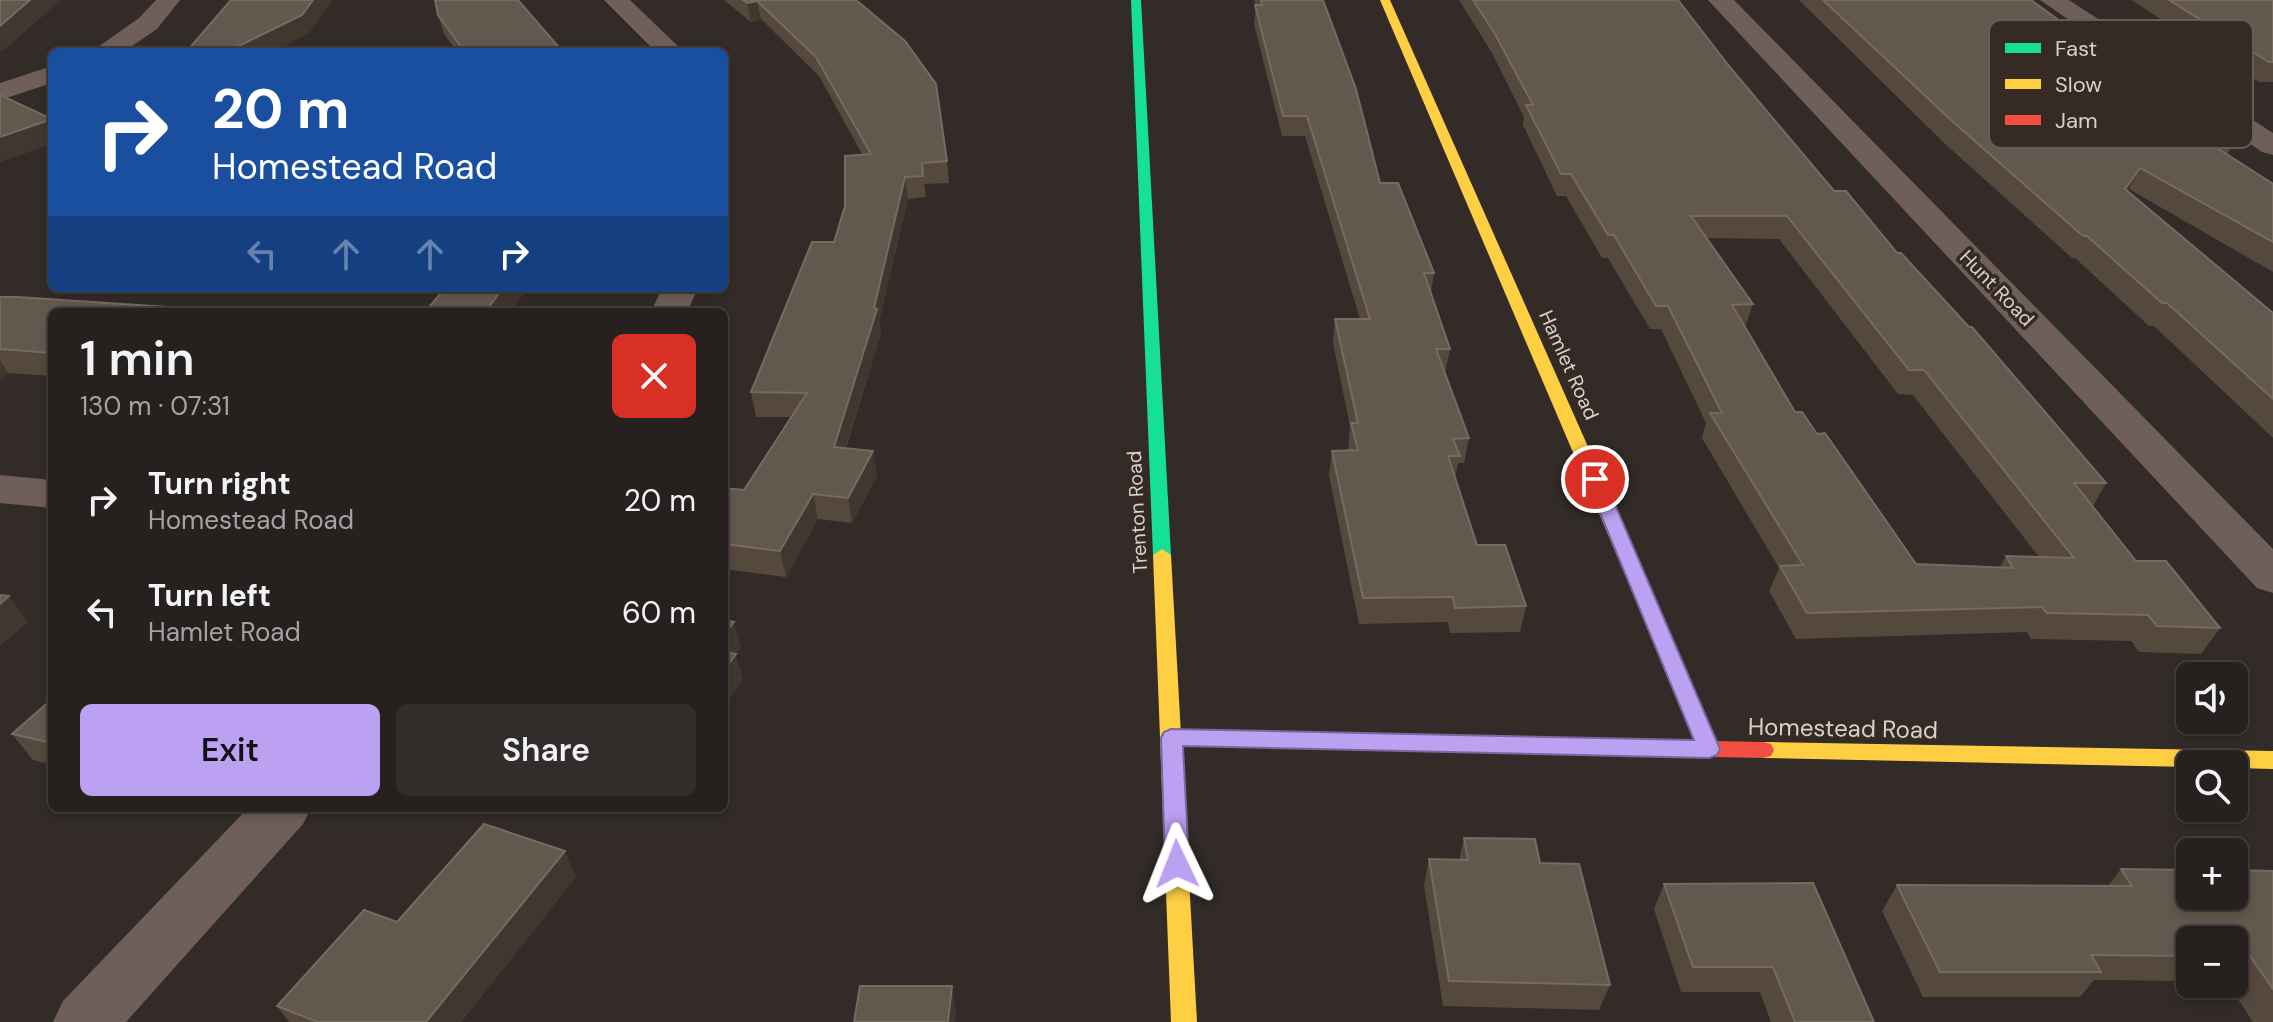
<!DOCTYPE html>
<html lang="en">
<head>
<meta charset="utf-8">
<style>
	body { margin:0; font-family:"DM Sans",sans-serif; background:#322d2b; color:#f1f3f6; height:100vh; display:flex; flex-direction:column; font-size:30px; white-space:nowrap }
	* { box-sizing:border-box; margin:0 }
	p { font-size:26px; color:#a4a3a4 }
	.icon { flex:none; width:44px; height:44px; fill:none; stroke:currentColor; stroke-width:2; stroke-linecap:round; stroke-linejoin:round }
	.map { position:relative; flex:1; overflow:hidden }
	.drawer { position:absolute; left:48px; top:308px; width:680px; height:504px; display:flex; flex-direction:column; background:#26201e; border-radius:12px; box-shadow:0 4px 12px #0003,0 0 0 2px #423e3c }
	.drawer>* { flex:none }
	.guide { position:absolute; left:48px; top:48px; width:680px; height:244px; border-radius:12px; box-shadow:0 4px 12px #0003,0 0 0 2px #423e3c; background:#1a4fa0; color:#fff; overflow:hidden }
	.fabs { position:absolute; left:2176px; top:662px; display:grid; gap:16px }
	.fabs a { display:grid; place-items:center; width:72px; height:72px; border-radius:12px; background:#26201e; box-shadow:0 4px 12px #0003,0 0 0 2px #423e3c; font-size:40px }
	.pin { position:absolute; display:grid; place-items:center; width:68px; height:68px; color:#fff; margin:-34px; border:4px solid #fff; border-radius:50%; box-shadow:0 2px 8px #0007 }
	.me { position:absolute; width:88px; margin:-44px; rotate:358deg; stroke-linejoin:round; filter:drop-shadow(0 0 6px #0008) }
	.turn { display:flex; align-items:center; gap:28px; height:168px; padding:0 32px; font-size:36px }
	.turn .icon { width:104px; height:104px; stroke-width:2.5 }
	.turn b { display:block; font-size:56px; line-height:68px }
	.lanes { display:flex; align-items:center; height:76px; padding:0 32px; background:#0003; justify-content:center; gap:40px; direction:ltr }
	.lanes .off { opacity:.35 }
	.round { display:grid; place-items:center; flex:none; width:84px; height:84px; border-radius:12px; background:#322d2b }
	.summary { display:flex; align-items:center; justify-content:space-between; height:136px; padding:0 32px }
	h1 { font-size:48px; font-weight:600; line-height:60px }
	.button { display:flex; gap:16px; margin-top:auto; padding:16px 32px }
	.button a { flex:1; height:92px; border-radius:12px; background:#bca0f2; color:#111; font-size:32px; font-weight:600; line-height:92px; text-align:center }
	.button a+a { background:#322d2b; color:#f1f3f6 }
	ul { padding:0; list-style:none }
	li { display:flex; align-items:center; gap:24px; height:112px; padding:0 32px }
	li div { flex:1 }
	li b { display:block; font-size:30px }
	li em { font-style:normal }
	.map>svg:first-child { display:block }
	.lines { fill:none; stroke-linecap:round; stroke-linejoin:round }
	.street { fill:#705f58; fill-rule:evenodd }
	.fast { fill:#16e098; fill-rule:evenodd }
	.slow { fill:#ffcf43; fill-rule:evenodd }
	.jam { fill:#f24e42; fill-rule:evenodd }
	.wall { fill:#55493e; fill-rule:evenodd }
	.shaded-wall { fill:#41372f }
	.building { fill:#63584d; stroke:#766a61; stroke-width:2; fill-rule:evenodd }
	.route { fill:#bca0f2; stroke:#7a689d; stroke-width:2 }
	.labels { text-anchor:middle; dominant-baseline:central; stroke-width:7; stroke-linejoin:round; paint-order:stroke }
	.street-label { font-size:20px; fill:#d9d0cc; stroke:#362a24 }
	.near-street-label { font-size:24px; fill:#d9d0cc; stroke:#362a24 }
	.key { fill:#362a24; stroke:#675c56; stroke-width:2 }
	.key-label { font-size:22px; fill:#d9d0cc }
</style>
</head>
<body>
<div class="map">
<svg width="2273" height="1022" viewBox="0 0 2273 1022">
	<rect width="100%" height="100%" fill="#322b28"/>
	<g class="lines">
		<g class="street">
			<polygon points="156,0 180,0 157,29 123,52 91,52 139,18"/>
			<polygon points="604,0 630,0 684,52 656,52"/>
			<polygon points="1708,0 1734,0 2273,549 2273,593 2257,588"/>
			<polygon points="2040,0 2069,0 2273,133 2273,155 2262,152"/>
			<polygon points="52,66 52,83 0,100 0,83"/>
			<polygon points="662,288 698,288 687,312 651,312"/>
			<polygon points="0,475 52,480 52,508 0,503"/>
			<polygon points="248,808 311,808 303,824 126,1022 53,1022 63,1001"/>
		</g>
		<g class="fast">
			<polygon points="1131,0 1141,0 1171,555 1162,561 1153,555"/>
			<polygon points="1646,593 1653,595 1656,600 1720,749 1717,755 1709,757 1701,755 1698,749 1636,600 1639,595"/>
		</g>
		<g class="slow">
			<polygon points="1380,0 1390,0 1656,600 1653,605 1639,605 1636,600"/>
			<polygon points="1162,549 1171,555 1197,1022 1171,1022 1153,555"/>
			<polygon points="1763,742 2273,751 2273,769 2234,768 2234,764 2190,764 2190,767 1763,758 1755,756 1752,750 1755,744"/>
		</g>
		<polygon class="jam" points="1171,730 1763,742 1771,744 1774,750 1771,756 1763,758 1171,746 1163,744 1160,738 1163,732"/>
	</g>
	<g class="wall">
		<polygon points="724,0 856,0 947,161 949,183 924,184 926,197 908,199 879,322 881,333 846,448 877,476 852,523 818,519 786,577 724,569 724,488 744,490 792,417 756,417 751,392 834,242 862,154 819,76 761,19 751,22"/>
		<polygon points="1254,0 1323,0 1380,183 1434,273 1431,292 1450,349 1445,373 1469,438 1464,463 1458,463 1455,478 1477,545 1526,606 1520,632 1450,633 1448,622 1359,624 1329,475 1332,451 1348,450 1350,426 1333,343 1335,319 1360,319 1305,136 1282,136 1254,24 1256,5"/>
		<path d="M1459 0H1678L1729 66 1834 191 1897 253 2106 483 2093 506 2136 561 2220 628 2201 654 2139 652 2131 641 2031 639 2027 632 1796 639 1769 591 1779 568 1702 438 1706 423 1661 329H1650L1608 258H1602L1566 196H1557L1523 125 1524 117 1492 53ZM1706 238 1779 239 1898 394 1913 395 2039 557 2006 556 2000 567 1916 564 1817 434 1795 412 1745 327 1753 304Z"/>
		<polygon points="1799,0 2031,0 2232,146 2227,155 2273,184 2273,272 2129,189 2127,191 2273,313 2273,438 2154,326 2149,326 2075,258 2072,258 1943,142"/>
		<polygon points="2131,0 2273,0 2273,82 2259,82"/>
		<polygon points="438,15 563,52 457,52 444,34"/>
		<polygon points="0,297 227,311 227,312 52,312 52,376 8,373 0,380"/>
		<polygon points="52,699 52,765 33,760 12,734"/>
		<polygon points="1464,838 1540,863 1610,985 1599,1010 1443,1006 1424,885 1429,859 1459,860"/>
		<polygon points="565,851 576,877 461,1022 289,1022 277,1006"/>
		<polygon points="2121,869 2273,871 2273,1022 2253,1022 2228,984 2234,984 2234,940 2190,940 2190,981 2094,980 2080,997 1923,997 1882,911 1897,885 2108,886"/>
		<polygon points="1664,884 1874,1022 1771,1022 1760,992 1681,992 1654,909"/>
	</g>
	<g class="shaded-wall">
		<polygon points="30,0 61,0 4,50 0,51 0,26"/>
		<polygon points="313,0 333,0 309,33 274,52 227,52"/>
		<polygon points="757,1 761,19 751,22 747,3"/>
		<polygon points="52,119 52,144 0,162 0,137"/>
		<polygon points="2140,168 2129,189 2114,210 2125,189"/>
		<polygon points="905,177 908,199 879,322 881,333 838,471 834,447"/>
		<polygon points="503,288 528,288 510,312 485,312"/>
		<polygon points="0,360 8,373 0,380"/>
		<polygon points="873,451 877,476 852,523 848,498"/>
		<polygon points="813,494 818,519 786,577 780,551"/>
		<polygon points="9,596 28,622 0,646 0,604"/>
		<polygon points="734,622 741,648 736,655 743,680 724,707 724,635"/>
		<polygon points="565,851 576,877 461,1022 426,1022"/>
		<polygon points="952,986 956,1011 955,1022 948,1022"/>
	</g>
	<g class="building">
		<polygon points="0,0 30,0 0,26"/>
		<polygon points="231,0 313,0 302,15 227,52 186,52"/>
		<polygon points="435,0 518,0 563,52 465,52 438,15"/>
		<polygon points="743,0 856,0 905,41 936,84 947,161 922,163 923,176 905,177 874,308 877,309 834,447 873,451 848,498 813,494 780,551 724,544 724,488 744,490 807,393 751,392 812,242 834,242 845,206 845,156 871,154 816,57 757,1 747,3"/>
		<polygon points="1261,0 1323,0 1356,89 1380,183 1398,183 1434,273 1424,273 1450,349 1436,349 1469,438 1453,439 1460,456 1448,456 1477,545 1505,545 1526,606 1455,608 1453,597 1363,598 1332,451 1358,450 1351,423 1358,423 1335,319 1370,319 1307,116 1283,116 1255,5 1262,5"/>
		<path d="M1473 0H1678L1729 66 1834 191H1846L1897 253H1901L1969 327H1972L2106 483H2074L2136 561H2166L2220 628 2157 626 2148 615 2047 613 2042 607 1807 613 1780 566 1803 565 1710 413H1722L1668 306H1656L1614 235H1608L1571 174H1561L1526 105H1533L1495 34ZM1691 216H1787L1909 370H1924L2074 558 2006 556 2013 568 1916 564 1825 433 1817 434 1802 412H1795L1732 305 1753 304Z"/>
		<polygon points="1823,0 2031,0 2232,146 2214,146 2273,184 2273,242 2140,168 2125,189 2273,313 2273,399 2167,303 2162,303 2087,236 2083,236 1952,121"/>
		<polygon points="2169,0 2273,0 2273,62 2269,62"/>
		<polygon points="0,95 52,119 0,137"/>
		<polygon points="445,288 503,288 485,312 425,312"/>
		<polygon points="0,297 18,297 227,311 52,312 52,353 0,349"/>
		<polygon points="0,595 9,596 0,604"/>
		<polygon points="724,620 734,622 724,635"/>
		<polygon points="724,652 736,654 724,670"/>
		<polygon points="52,699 52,743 12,734"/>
		<polygon points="484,824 565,851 426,1022 318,1022 277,1006 364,910 397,922"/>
		<polygon points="1464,838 1535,839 1540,863 1579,864 1610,985 1449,981 1429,859 1468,860"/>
		<polygon points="2121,869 2190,870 2190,896 2234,896 2234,870 2273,871 2273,989 2250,956 2234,956 2234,940 2190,940 2190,956 2091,955 2101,972 1940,972 1897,885 2132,886"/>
		<polygon points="1813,883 1874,1022 1795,1022 1773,967 1693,967 1664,884"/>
		<polygon points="860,986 952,986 948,1022 854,1022"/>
	</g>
	<polygon class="route" points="1595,474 1604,479 1720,749 1717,755 1709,758 1183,746 1189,864 1185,871 1177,874 1168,871 1165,864 1161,738 1164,732 1171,729 1694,740 1586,479"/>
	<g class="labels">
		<g class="street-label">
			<text transform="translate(1997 288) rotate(46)">Hunt Road</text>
			<text transform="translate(1569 365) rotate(66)">Hamlet Road</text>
			<text transform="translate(1137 512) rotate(-93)">Trenton Road</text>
		</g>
		<g class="near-street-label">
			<text transform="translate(1843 728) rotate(1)">Homestead Road</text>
		</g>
	</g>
	<rect x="1989" y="20" width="264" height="128" rx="12" class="key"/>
	<rect x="2005" y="43" width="36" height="10" fill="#16e098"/>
	<rect x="2005" y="79" width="36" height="10" fill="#ffcf43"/>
	<rect x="2005" y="115" width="36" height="10" fill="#f24e42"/>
	<g class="key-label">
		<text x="2055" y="56">Fast</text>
		<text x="2055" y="92">Slow</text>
		<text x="2055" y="128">Jam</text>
	</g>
</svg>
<div class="fabs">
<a><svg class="icon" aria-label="sound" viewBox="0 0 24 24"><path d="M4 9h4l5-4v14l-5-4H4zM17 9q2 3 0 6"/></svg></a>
<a><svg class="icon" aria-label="search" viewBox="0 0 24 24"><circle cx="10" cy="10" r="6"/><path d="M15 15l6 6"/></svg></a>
<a>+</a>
<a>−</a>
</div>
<div class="pin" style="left:1595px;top:479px;background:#d93025"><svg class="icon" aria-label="arrive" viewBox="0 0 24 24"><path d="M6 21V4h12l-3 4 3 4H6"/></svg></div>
<svg class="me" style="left:1177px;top:864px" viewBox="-20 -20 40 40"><path d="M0-17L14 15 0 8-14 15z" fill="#bca0f2" stroke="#fff" stroke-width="4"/></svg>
<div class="guide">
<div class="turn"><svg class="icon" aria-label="right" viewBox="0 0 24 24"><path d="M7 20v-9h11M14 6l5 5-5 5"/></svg><div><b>20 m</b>Homestead Road</div></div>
<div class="lanes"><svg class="icon off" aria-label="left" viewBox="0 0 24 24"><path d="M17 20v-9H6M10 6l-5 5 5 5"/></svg><svg class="icon off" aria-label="ahead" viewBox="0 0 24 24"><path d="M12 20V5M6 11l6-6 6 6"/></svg><svg class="icon off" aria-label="ahead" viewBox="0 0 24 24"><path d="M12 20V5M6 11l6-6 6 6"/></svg><svg class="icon" aria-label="right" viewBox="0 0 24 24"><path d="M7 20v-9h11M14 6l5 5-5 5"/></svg></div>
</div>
<section class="drawer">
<div class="summary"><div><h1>1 min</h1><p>130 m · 07:31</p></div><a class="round" style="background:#d93025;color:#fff"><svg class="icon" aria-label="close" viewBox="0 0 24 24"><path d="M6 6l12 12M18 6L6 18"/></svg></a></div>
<ul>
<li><svg class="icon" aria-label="right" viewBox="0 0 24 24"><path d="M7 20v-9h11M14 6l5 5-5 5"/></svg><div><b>Turn right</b><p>Homestead Road</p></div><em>20 m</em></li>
<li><svg class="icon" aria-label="left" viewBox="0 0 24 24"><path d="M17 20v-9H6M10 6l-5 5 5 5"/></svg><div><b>Turn left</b><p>Hamlet Road</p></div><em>60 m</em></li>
</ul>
<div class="button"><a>Exit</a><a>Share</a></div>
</section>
</div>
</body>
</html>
